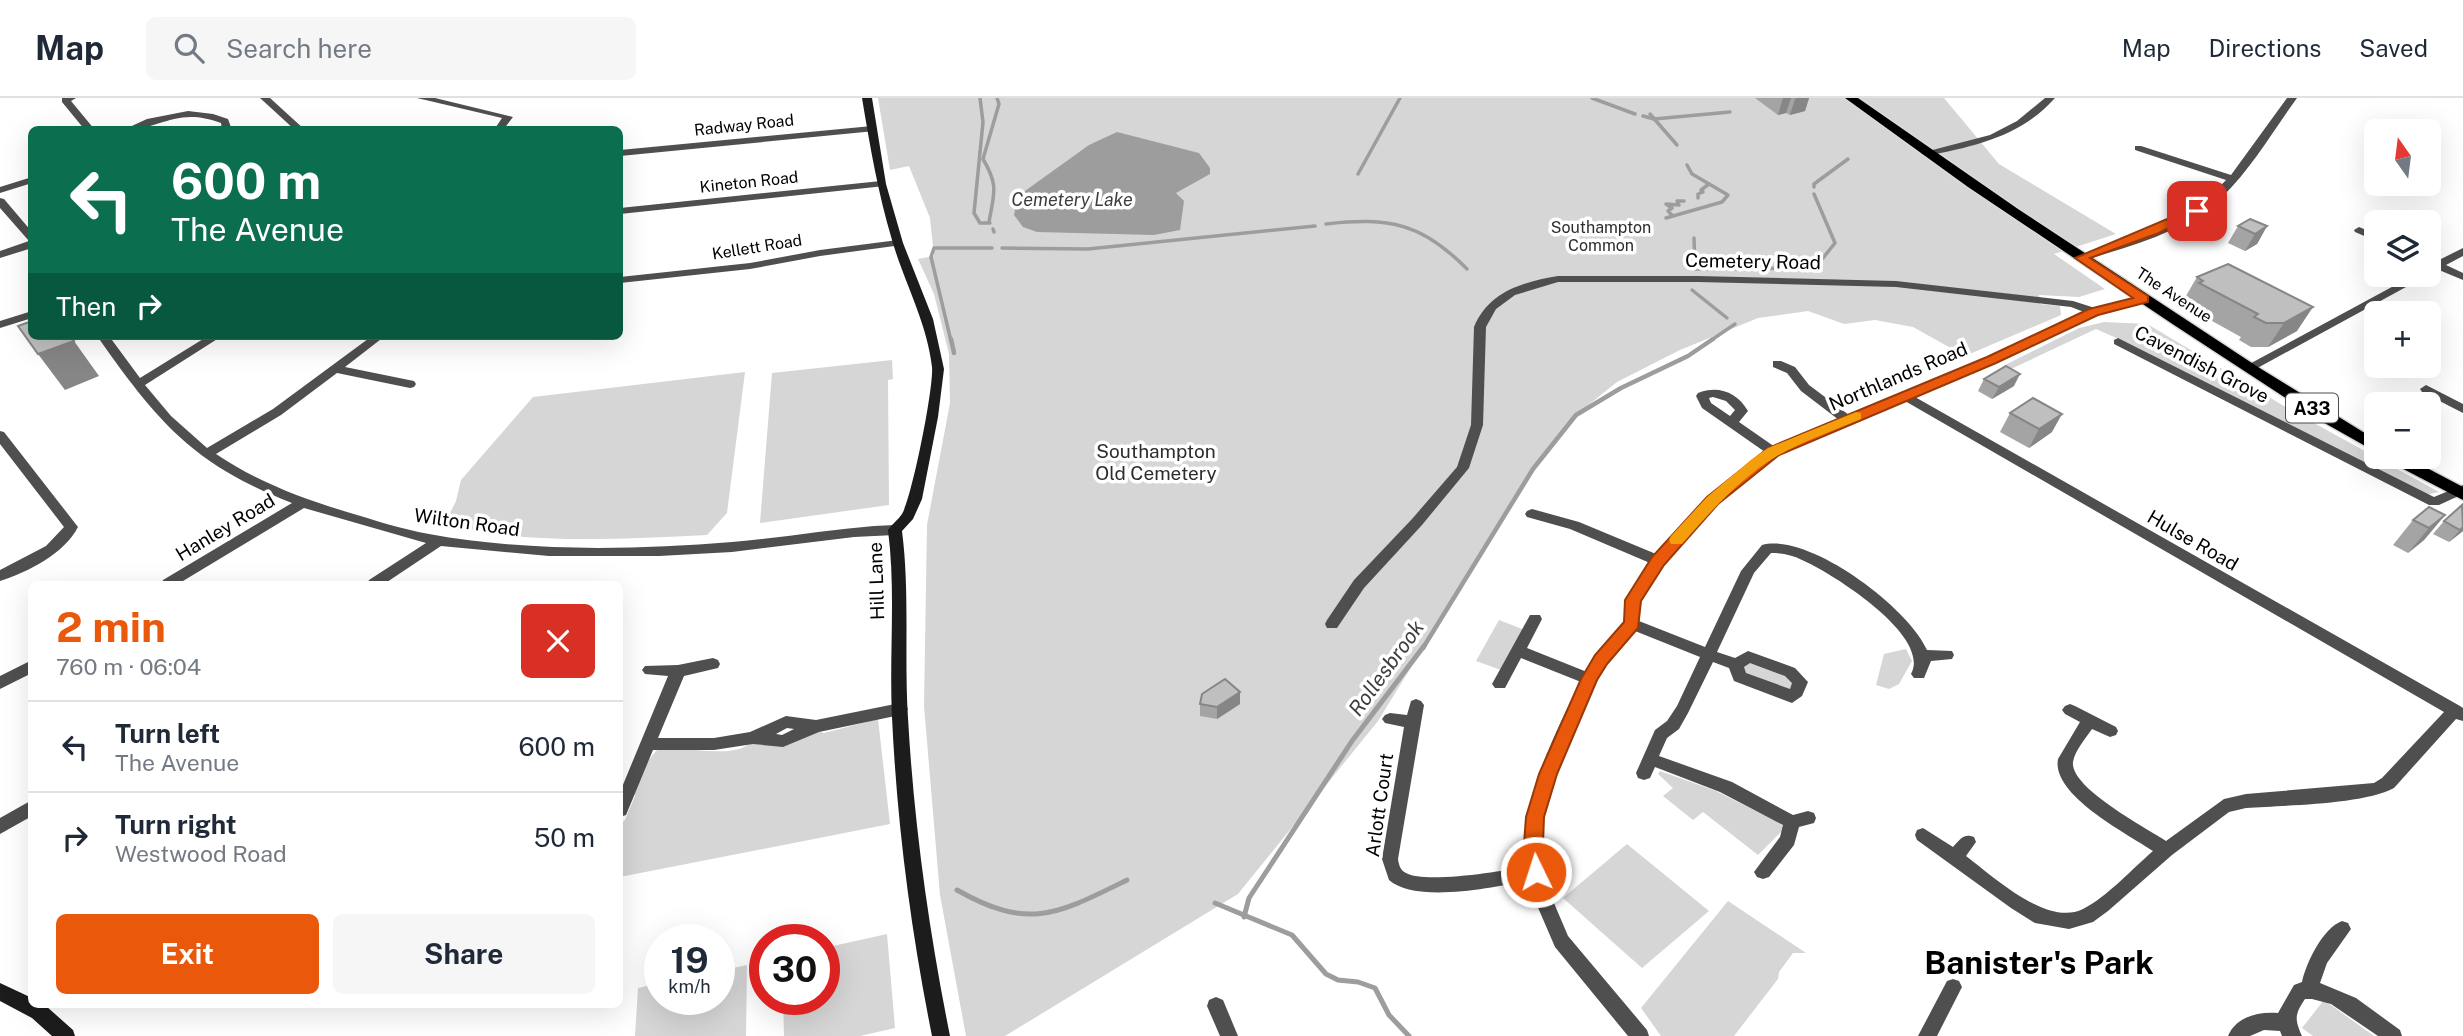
<!DOCTYPE html>
<html lang="en">
<head>
<meta charset="utf-8">
<style>
	body { margin:0; font-family:"Public Sans",sans-serif; background:#f6f6f7; color:#1f2937; height:100vh; display:flex; flex-direction:column; font-size:26px; white-space:nowrap }
	* { box-sizing:border-box; margin:0 }
	p { font-size:23px; color:#747a83 }
	.icon { flex:none; width:38px; height:38px; fill:none; stroke:currentColor; stroke-width:2; stroke-linecap:round; stroke-linejoin:round }
	.map { position:relative; flex:1; overflow:hidden }
	.panel { position:absolute; left:28px; top:483px; width:595px; height:427px; display:flex; flex-direction:column; background:#fff; border-radius:10px; box-shadow:0 7px 28px #0002 }
	.panel>* { flex:none }
	.banner { position:absolute; left:28px; top:28px; width:595px; height:214px; border-radius:10px; box-shadow:0 7px 28px #0002; background:#0b6e4f; color:#fff; overflow:hidden }
	.needle { width:46px; rotate:346deg }
	.tools { position:absolute; left:2364px; top:21px; display:grid; gap:14px }
	.tools a { display:grid; place-items:center; width:77px; height:77px; border-radius:10px; background:#fff; box-shadow:0 7px 28px #0002; font-size:35px }
	.speed { position:absolute; left:644px; top:826px; display:flex; gap:14px; font-size:35px; font-weight:700; text-align:center }
	.speed>* { display:grid; place-content:center; width:91px; height:91px; border-radius:50%; background:#fff; box-shadow:0 7px 28px #0002; line-height:1 }
	.speed small { font-size:18px; font-weight:400 }
	.speed .limit { border:10px solid #d22; background:#fff; color:#111 }
	.pin { position:absolute; display:grid; place-items:center; width:60px; height:60px; color:#fff; margin:-30px; border-radius:14px; box-shadow:0 4px 10px #0006 }
	.me { position:absolute; width:77px; margin:-38px; rotate:356deg; stroke-linejoin:round; filter:drop-shadow(0 0 5px #0008) }
	.turn { display:flex; align-items:center; gap:24px; height:147px; padding:0 28px; font-size:32px }
	.turn .icon { width:91px; height:91px; stroke-width:2.5 }
	.turn b { display:block; font-size:49px; line-height:60px }
	.then { display:flex; align-items:center; height:66px; padding:0 28px; background:#0003; gap:14px; font-size:26px }
	.round { display:grid; place-items:center; flex:none; width:74px; height:74px; border-radius:10px; background:#f6f6f7 }
	.overview { display:flex; align-items:center; justify-content:space-between; height:119px; padding:0 28px }
	h1 { font-size:42px; font-weight:700; line-height:52px; color:#ea580c }
	.cta { display:flex; gap:14px; margin-top:auto; padding:14px 28px }
	.cta a { flex:1; height:80px; border-radius:10px; background:#ea580c; color:#fff; font-size:28px; font-weight:700; line-height:80px; text-align:center }
	.cta a+a { background:#f6f6f7; color:#1f2937 }
	ul { padding:0; list-style:none }
	li { display:flex; align-items:center; gap:21px; height:91px; padding:0 28px; border-top:2px solid #e0e1e3 }
	li div { flex:1 }
	li b { display:block; font-size:26px }
	li em { font-style:normal }
	header { display:flex; align-items:center; gap:42px; box-sizing:border-box; height:98px; padding:0 35px; background:#fff; border-bottom:2px solid #e0e1e3 }
	header strong { font-size:33px }
	nav { display:flex; gap:38px; margin-inline-start:auto; font-size:24px }
	.search { width:490px; height:63px; background:#f6f6f7; display:flex; align-items:center; gap:18px; box-sizing:border-box; padding:0 24px; border-radius:10px; color:#747a83; font-size:26px }
	.map>svg:first-child { display:block }
	.green { fill:#d6d6d6 }
	.water { fill:#9d9d9d }
	.lines { fill:none; stroke-linecap:round; stroke-linejoin:round }
	.stream-far2 { stroke:#9d9d9d; stroke-width:3.5 }
	.stream-far1 { stroke:#9d9d9d; stroke-width:4.5 }
	.stream { stroke:#9d9d9d; stroke-width:5 }
	.primary-casing { stroke:#dbdbdb; stroke-width:3 }
	.street { fill:#4f4f4f; fill-rule:evenodd }
	.secondary { fill:#1c1c1c; fill-rule:evenodd }
	.primary { fill:#000; fill-rule:evenodd }
	.wall { fill:#a4a4a4 }
	.shaded-wall { fill:#868686 }
	.building { fill:#bfbfbf; stroke:#868686; stroke-width:2 }
	.route { fill:#ea580c; stroke:#983908; stroke-width:2 }
	.slow { fill:#f59e0b }
	.labels { text-anchor:middle; dominant-baseline:central; stroke-width:7; stroke-linejoin:round; paint-order:stroke }
	.far-street-label { font-size:16px; fill:#000; stroke:#fff }
	.far-park-label { font-size:16px; fill:#2d2d2d; stroke:#fff }
	.far-water-label { font-size:18px; font-style:italic; fill:#3e3e3e; stroke:#fff }
	.shield { fill:#fff; stroke:#4c4c4c; stroke-width:2 }
	.shield-label { font-size:18px; font-weight:bold; fill:#000 }
	.street-label { font-size:19px; fill:#000; stroke:#fff }
	.park-label { font-size:19px; fill:#2d2d2d; stroke:#fff }
	.water-label { font-size:21px; font-style:italic; fill:#3e3e3e; stroke:#fff }
	.near-district-label { font-size:32px; font-weight:bold; fill:#000; stroke:#fff }
</style>
</head>
<body>
<header>
<strong>Map</strong>
<div class="search"><svg class="icon" aria-label="search" viewBox="0 0 24 24"><circle cx="10" cy="10" r="6"/><path d="M15 15l6 6"/></svg>Search here</div>
<nav><a>Map</a><a>Directions</a><a>Saved</a></nav>
</header>
<div class="map">
<svg width="2463" height="938" viewBox="0 0 2463 938">
	<rect width="100%" height="100%" fill="#fff"/>
	<g class="green">
		<polygon points="878,0 1944,0 1999,66 2116,136 2054,156 2105,191 2079,199 2039,197 2040,206 2060,208 2061,217 1965,258 1913,229 1875,222 1844,226 1808,213 1758,220 1680,252 1617,284 1576,317 1533,371 1378,623 1238,796 1005,938 966,938 940,797 924,608 927,427 950,305 949,256 934,196 918,161 934,158 930,120 909,68 890,72"/>
		<polygon points="2104,224 2147,226 2154,230 2294,314 2439,394 2425,397 2130,246 2096,231 2011,271 2005,267 2079,230"/>
		<polygon points="892,262 893,281 888,282 889,407 760,425 772,275"/>
		<path d="M745 274 727 415 707 437C620 441 530 447 444 427L456 403 461 382 533 299Z"/>
		<polygon points="1499,522 1525,532 1501,572 1476,563"/>
		<polygon points="1906,551 1912,563 1899,586 1889,591 1876,587 1884,556"/>
		<polygon points="1751,564 1788,577 1793,584 1790,591 1781,591 1744,576 1743,566"/>
		<path d="M878 621 890 726 620 779V726L625 722 635 698C631 685 648 662 657 652 686 646 730 663 752 644L814 632 824 635Z"/>
		<polygon points="1660,673 1716,693 1778,724 1785,730 1758,757 1703,714 1693,722 1663,698 1673,690 1658,676"/>
		<polygon points="1627,746 1709,813 1642,870 1563,800"/>
		<polygon points="1728,803 1806,855 1793,855 1779,874 1778,881 1734,938 1661,938 1641,910"/>
		<polygon points="887,836 895,930 860,938 784,938 783,901 824,901 824,850"/>
		<polygon points="747,867 746,938 635,938 638,890 660,885 660,901 719,901 719,873"/>
		<polygon points="2324,902 2374,938 2313,938 2302,930"/>
	</g>
	<polygon class="water" points="1117,34 1199,55 1210,70 1210,76 1176,95 1184,103 1180,132 1154,137 1037,134 1023,129 1014,117 1018,98 1089,47"/>
	<g class="lines">
		<g class="stream-far2">
			<polyline points="980,0 983,24 974,115 980,125 990,125"/>
			<polyline points="1592,0 1635,16"/>
			<polyline points="1650,16 1677,47"/>
			<polyline points="1643,18 1654,21 1730,14"/>
			<polyline points="1358,76 1400,0"/>
			<polyline points="1814,89 1814,86 1848,61"/>
			<polyline points="1698,100 1698,96 1703,94 1701,92 1709,86"/>
			<polyline points="1673,118 1668,113 1672,110 1666,106 1679,107 1677,103 1684,103"/>
			<polyline points="1666,120 1722,104 1728,97 1692,76 1687,67"/>
			<path d="M989 124C994 95 999 88 983 61L999 6 997 0"/>
			<path d="M1326 126C1389 119 1422 125 1467 171"/>
			<polyline points="993,131 994,134"/>
			<polyline points="1694,140 1695,171 1815,170 1835,145 1814,96"/>
			<polyline points="1002,150 1088,151 1315,128"/>
			<polyline points="1692,192 1727,220"/>
			<polyline points="951,243 931,159 934,150 992,150"/>
			<polyline points="1710,243 1735,226"/>
		</g>
		<g class="stream-far1">
			<polyline points="951,241 954,255"/>
			<polyline points="1423,550 1533,371 1576,317 1621,290 1688,258 1713,241"/>
		</g>
		<g class="stream">
			<path d="M957 792C1029 833 1058 816 1127 782"/>
			<polyline points="1215,805 1292,837 1326,876 1338,882 1358,884 1375,890 1389,917 1409,938"/>
			<polyline points="1244,819 1249,800 1352,643 1424,548"/>
		</g>
		<defs>
			<g id="primary">
				<polygon points="1845,0 1858,0 2018,111 2258,269 2376,342 2376,354 2321,323 2174,227 1968,89"/>
				<polygon points="2386,359 2406,359 2463,389 2463,402 2388,363"/>
			</g>
		</defs>
		<use href="#primary" class="primary-casing"/>
		<g class="street">
			<polygon points="62,0 76,0 71,3 95,32 85,32 62,4"/>
			<polygon points="260,0 270,0 305,32 295,32"/>
			<polygon points="417,0 435,0 513,19 503,32 494,32 502,20"/>
			<path d="M2045 0H2055C2020 39 1975 48 1926 58L1921 55 1990 37 2017 23Z"/>
			<path d="M2287 0H2297C2273 33 2251 71 2222 99 2185 134 2131 148 2085 162H2077V158C2130 141 2188 125 2226 82L2135 52V48H2141L2231 77Z"/>
			<path d="M188 13 213 16 228 21 232 32H222L221 25C177 8 160 32 123 32L147 21Z"/>
			<polygon points="872,28 877,31 875,33 620,58 620,52"/>
			<polygon points="32,79 32,85 0,95 0,89"/>
			<polygon points="881,83 885,84 885,88 620,116 620,110"/>
			<polygon points="0,100 4,101 32,134 32,150 0,160 0,153 29,143 0,110"/>
			<polygon points="2359,129 2376,136 2376,143 2355,134 2354,132"/>
			<polygon points="898,142 902,143 902,147 820,158 750,171 620,185 620,179 750,165 820,152"/>
			<polygon points="2463,150 2463,158 2446,167 2463,175 2463,182 2439,172 2429,176 2429,162 2437,163"/>
			<polygon points="2414,177 2428,177 2252,273 2248,274 2242,270"/>
			<path d="M1558 178H1698L1896 183 2073 203 2095 210 2144 198 2148 199V203L2098 216 1915 299 2460 608 2463 610V623L2456 621 2394 690C2362 707 2285 707 2246 710L2229 714 2172 757 2108 813 2093 824 2069 831 2035 825 2011 810 1917 742 1915 737 1917 732 1923 730 1953 749C1960 742 1963 735 1974 739L1976 744 1966 758C1994 779 2047 829 2083 811 2107 799 2133 770 2153 753 2128 736 2051 697 2058 661L2080 624 2065 616 2062 612 2065 608 2070 606 2075 608 2116 629 2118 633 2116 637 2110 639 2092 631C2086 640 2075 652 2073 664 2070 690 2145 729 2166 743L2224 701 2246 696 2374 685 2382 680 2444 614 1905 303 1779 357 1717 405 1663 466 1640 502 1639 523 1705 549 1741 473 1762 447C1809 434 1909 510 1927 552L1952 553 1954 557 1952 561 1931 563 1924 580H1914L1911 576C1932 538 1832 475 1802 462 1792 457 1782 455 1771 455L1754 475 1717 554 1735 560 1748 553 1795 570 1808 584 1802 598 1792 605 1734 583 1729 570 1713 564 1688 615 1679 631 1667 640 1659 658 1732 684 1793 717 1808 713 1814 715 1816 720 1814 725 1799 729 1794 747 1769 779 1763 781 1757 779 1754 774 1780 739 1783 727 1720 694 1655 669 1650 680 1644 682 1638 680 1636 675 1655 632 1667 623 1677 608 1700 559 1635 533 1606 566 1587 602 1556 676 1543 719 1541 746 1551 798 1568 838 1647 932 1649 938H1628L1555 849 1533 798 1531 782C1497 789 1416 806 1389 782L1382 761 1404 629 1385 625 1382 621 1385 617 1390 615 1407 617 1411 603 1416 601 1421 603 1424 607 1398 761C1399 767 1400 772 1406 775 1425 786 1504 773 1528 768 1526 752 1524 736 1527 720 1534 679 1561 621 1581 584L1521 560 1505 590H1495L1492 586 1530 517H1540L1542 521 1527 550 1587 574 1596 558 1625 525 1626 502 1650 465 1570 431 1527 419 1525 416 1527 413 1532 411 1579 424 1656 456 1707 399 1765 354 1702 310 1696 298 1698 295C1718 287 1737 294 1748 313L1739 324 1775 349 1839 322 1801 293 1787 275 1773 269V263H1781L1795 269 1809 287 1849 317 1987 259 2084 214 2071 209 1896 189 1698 184H1558L1515 197 1496 211 1486 229 1483 327 1469 370 1422 427 1364 490 1337 530H1327L1325 526 1327 522 1354 482 1412 421 1457 369 1471 327 1474 229C1489 193 1523 184 1558 178ZM1713 299 1726 303 1735 312 1730 318 1711 305 1709 300ZM1750 565 1785 578 1792 585 1790 591 1746 575 1744 569Z"/>
			<polygon points="32,213 32,220 0,230 0,223"/>
			<path d="M97 238H109L140 280 208 238H222L145 287 171 318 207 350 273 311 372 238H385L345 269 414 283 416 286 414 289 410 290 337 275 281 317 216 356C256 383 301 400 347 414 374 422 401 431 429 436 527 454 632 452 732 444 779 440 827 432 874 428L895 427 902 432 895 437 854 439 732 454 659 458H549L441 448 384 486H367L369 482 426 445 304 410 178 486H161L163 482 292 405C192 366 157 323 97 238Z"/>
			<polygon points="2118,240 2434,399 2463,387 2463,396 2439,407 2429,407 2114,246 2114,242"/>
			<polygon points="2426,287 2463,306 2463,315 2422,294 2420,291"/>
			<path d="M0 333 4 334 78 429C64 456 28 474 0 483V472L46 448 64 429 0 346Z"/>
			<path d="M713 560 718 562 720 566 718 570 684 578 658 640H714L750 634 786 618 816 622 900 605 905 607 908 611 905 615 900 617 819 634 783 649 753 646 714 652H653L626 717 620 719V694L668 578 645 576 642 572 645 568 678 567ZM787 630 794 631 782 637 776 636Z"/>
			<polygon points="32,562 32,575 0,591 0,578"/>
			<polygon points="32,702 32,718 0,736 0,720"/>
			<path d="M2342 823 2348 825 2351 831 2327 865 2320 885 2356 900 2400 932 2402 938H2378L2331 906 2312 901H2305C2294 917 2295 922 2302 938H2282L2280 933 2264 932 2250 938H2228C2236 919 2258 913 2278 915L2294 887 2302 884C2306 865 2323 830 2342 823Z"/>
			<polygon points="1953,881 1959,883 1962,889 1937,938 1918,938 1947,883"/>
			<polygon points="1216,899 1223,902 1238,938 1220,938 1207,908 1209,902"/>
		</g>
		<g class="secondary">
			<path d="M862 0H872L886 86 903 145 933 221 944 271 938 319 922 401 913 421 902 433C910 495 904 558 908 620 914 727 929 833 950 938H932C911 833 897 727 892 619 889 557 896 494 888 432 892 426 898 422 902 416 912 400 934 289 932 269 927 224 904 184 892 142 878 95 870 48 862 0Z"/>
			<polygon points="0,885 32,900 32,906 46,908 73,932 75,938 52,938 32,920 0,903"/>
		</g>
		<use href="#primary" class="primary"/>
	</g>
	<g class="wall">
		<polygon points="1755,0 1809,0 1805,13 1790,17 1786,15 1778,17"/>
		<polygon points="2238,128 2267,128 2257,146 2245,153 2228,145"/>
		<polygon points="2197,179 2297,233 2268,249 2251,249 2239,242 2241,239 2185,208 2187,205 2183,203"/>
		<polygon points="1984,281 2014,288 1992,301 1978,293"/>
		<polygon points="2010,315 2052,334 2029,350 2000,334"/>
		<polygon points="2463,407 2463,433 2449,444 2433,436 2444,423"/>
		<polygon points="2445,417 2424,442 2408,455 2393,447 2413,422"/>
		<polygon points="1200,606 1240,606 1217,621 1200,618"/>
	</g>
	<g class="shaded-wall">
		<polygon points="1783,0 1791,0 1786,15 1778,17"/>
		<polygon points="1797,0 1809,0 1805,13 1790,17 1795,1"/>
		<polygon points="2267,128 2257,146 2245,153 2255,136"/>
		<polygon points="2313,209 2297,233 2268,249 2284,225"/>
		<polygon points="74,243 99,278 65,292 38,256"/>
		<polygon points="2020,276 2014,288 1992,301 1999,289"/>
		<polygon points="2062,316 2052,334 2029,350 2039,331"/>
		<polygon points="2445,417 2424,442 2408,455 2429,430"/>
		<polygon points="2463,429 2463,433 2449,444 2460,432"/>
		<polygon points="1240,594 1240,606 1217,621 1217,609"/>
	</g>
	<g class="building">
		<polygon points="2250,121 2267,128 2255,136 2238,128"/>
		<polygon points="2228,166 2313,209 2284,225 2266,225 2254,219 2258,216 2199,185 2203,183 2197,179"/>
		<polygon points="32,223 32,238 70,238 74,243 38,256 18,228"/>
		<polygon points="2006,268 2020,276 1999,289 1984,281"/>
		<polygon points="2033,300 2062,316 2039,331 2010,315"/>
		<polygon points="2462,407 2463,429 2460,432 2444,423"/>
		<polygon points="2429,409 2445,417 2429,430 2413,422"/>
		<polygon points="1225,581 1240,594 1217,609 1200,606 1202,596"/>
	</g>
	<polygon class="route" points="2193,110 2203,113 2159,135 2090,160 2148,198 2148,204 2098,217 1996,265 1779,357 1718,406 1664,467 1641,503 1638,530 1607,566 1597,582 1557,676 1544,719 1543,746 1546,774 1543,780 1536,783 1529,780 1524,746 1526,719 1539,676 1581,581 1595,557 1624,524 1625,502 1652,459 1707,399 1768,350 1987,259 2089,211 2133,200 2075,160"/>
	<path class="slow" d="M1856 314 1861 315V321C1833 333 1803 343 1777 358 1740 380 1710 414 1682 446H1671L1669 442 1671 438 1707 399 1752 361 1768 350Z"/>
	<g class="labels">
		<g class="far-street-label">
			<text transform="translate(744 27) rotate(-6)">Radway Road</text>
			<text transform="translate(749 84) rotate(-6)">Kineton Road</text>
			<text transform="translate(757 149) rotate(-9)">Kellett Road</text>
			<text transform="translate(2174 197) rotate(33)">The Avenue</text>
		</g>
		<g class="far-park-label">
			<text x="1601" y="129">Southampton<tspan x="1601" dy="18">Common</tspan></text>
		</g>
		<g class="far-water-label">
			<text x="1072" y="101">Cemetery Lake</text>
		</g>
		<rect class="shield" x="2286" y="295.5" width="52" height="29" rx="5"/>
		<g class="shield-label">
			<text x="2312" y="310">A33</text>
		</g>
		<g class="street-label">
			<text transform="translate(1753 163) rotate(1)">Cemetery Road</text>
			<text transform="translate(2202 266) rotate(27)">Cavendish Grove</text>
			<text transform="translate(1898 278) rotate(-23)">Northlands Road</text>
			<text transform="translate(467 424) rotate(8)">Wilton Road</text>
			<text transform="translate(225 429) rotate(-31)">Hanley Road</text>
			<text transform="translate(2193 442) rotate(30)">Hulse Road</text>
			<text transform="translate(876 483) rotate(-92)">Hill Lane</text>
			<text transform="translate(1379 707) rotate(-82)">Arlott Court</text>
		</g>
		<g class="park-label">
			<text x="1156" y="353">Southampton<tspan x="1156" dy="22">Old Cemetery</tspan></text>
		</g>
		<g class="water-label">
			<text transform="translate(1386 570) rotate(-54)">Rollesbrook</text>
		</g>
		<g class="near-district-label">
			<text x="2039" y="864">Banister's Park</text>
		</g>
	</g>
</svg>
<div class="tools">
<a><svg class="needle" viewBox="-14 -14 28 28"><path d="M0-13l5 13h-10z" fill="#e53935"/><path d="M0 13l5-13h-10z" fill="#747a83"/></svg></a>
<a><svg class="icon" aria-label="layers" viewBox="0 0 24 24"><path d="M12 4l9 5-9 5-9-5zM3 14l9 5 9-5"/></svg></a>
<a>+</a>
<a>−</a>
</div>
<div class="speed"><div>19<small>km/h</small></div><div class="limit">30</div></div>
<div class="pin" style="left:2197px;top:113px;background:#d93025"><svg class="icon" aria-label="arrive" viewBox="0 0 24 24"><path d="M6 21V4h12l-3 4 3 4H6"/></svg></div>
<svg class="me" style="left:1536px;top:774px" viewBox="-20 -20 40 40"><circle r="17" fill="#ea580c" stroke="#fff" stroke-width="3"/><path d="M0-11L8 9 0 5-8 9z" fill="#fff"/></svg>
<div class="banner">
<div class="turn"><svg class="icon" aria-label="left" viewBox="0 0 24 24"><path d="M17 20v-9H6M10 6l-5 5 5 5"/></svg><div><b>600 m</b>The Avenue</div></div>
<div class="then">Then<svg class="icon" aria-label="right" viewBox="0 0 24 24"><path d="M7 20v-9h11M14 6l5 5-5 5"/></svg></div>
</div>
<section class="panel">
<div class="overview"><div><h1>2 min</h1><p>760 m · 06:04</p></div><a class="round" style="background:#d93025;color:#fff"><svg class="icon" aria-label="close" viewBox="0 0 24 24"><path d="M6 6l12 12M18 6L6 18"/></svg></a></div>
<ul>
<li><svg class="icon" aria-label="left" viewBox="0 0 24 24"><path d="M17 20v-9H6M10 6l-5 5 5 5"/></svg><div><b>Turn left</b><p>The Avenue</p></div><em>600 m</em></li>
<li><svg class="icon" aria-label="right" viewBox="0 0 24 24"><path d="M7 20v-9h11M14 6l5 5-5 5"/></svg><div><b>Turn right</b><p>Westwood Road</p></div><em>50 m</em></li>
</ul>
<div class="cta"><a>Exit</a><a>Share</a></div>
</section>
</div>
</body>
</html>
